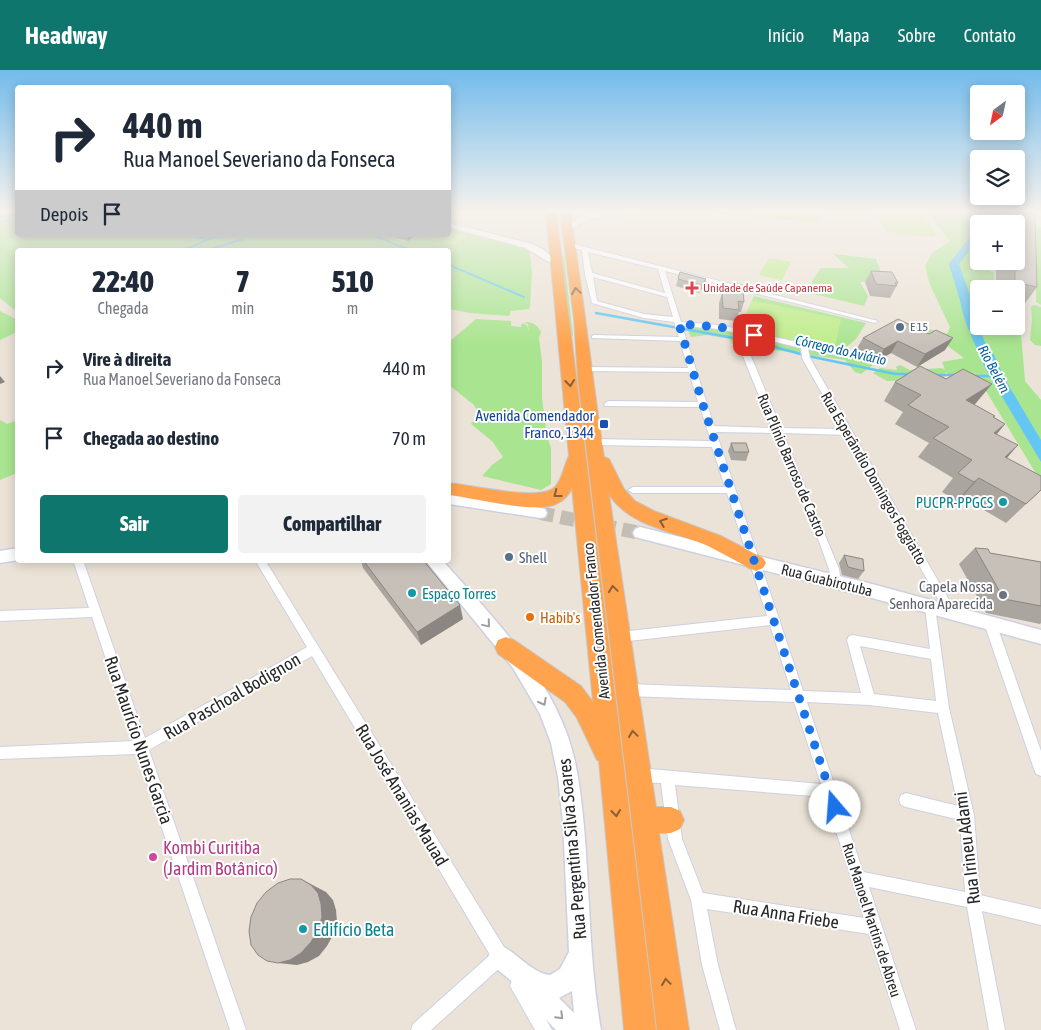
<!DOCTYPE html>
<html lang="pt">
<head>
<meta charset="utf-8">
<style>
	body { margin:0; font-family:"Asap Condensed",sans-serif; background:#f2f2f3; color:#1f2937; height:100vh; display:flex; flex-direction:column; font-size:19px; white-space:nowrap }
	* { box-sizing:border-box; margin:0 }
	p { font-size:16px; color:#747a83 }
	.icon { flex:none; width:28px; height:28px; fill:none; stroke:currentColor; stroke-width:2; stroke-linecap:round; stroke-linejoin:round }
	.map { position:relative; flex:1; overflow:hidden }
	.side { position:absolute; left:15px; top:178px; width:436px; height:315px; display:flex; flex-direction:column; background:#fff; border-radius:5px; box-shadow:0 2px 12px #0003 }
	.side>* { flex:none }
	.top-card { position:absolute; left:15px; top:15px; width:436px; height:152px; border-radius:5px; box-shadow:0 2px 12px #0003; background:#fff; color:#1f2937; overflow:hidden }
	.needle { width:32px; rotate:213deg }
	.controls { position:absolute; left:970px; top:15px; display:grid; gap:10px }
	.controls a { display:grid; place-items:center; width:55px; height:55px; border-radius:5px; background:#fff; box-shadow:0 2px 12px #0003; font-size:25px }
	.pin { position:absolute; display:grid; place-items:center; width:42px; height:42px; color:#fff; margin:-21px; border-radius:10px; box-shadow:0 2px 8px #0006 }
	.me { position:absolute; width:55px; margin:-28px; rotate:342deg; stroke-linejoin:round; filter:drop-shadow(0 0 4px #0008) }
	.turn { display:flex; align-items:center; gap:18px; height:105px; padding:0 25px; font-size:22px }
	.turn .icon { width:65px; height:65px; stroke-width:2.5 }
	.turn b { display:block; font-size:35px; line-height:42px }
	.then { display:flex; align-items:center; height:48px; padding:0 25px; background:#0003; gap:10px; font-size:19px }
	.eta { display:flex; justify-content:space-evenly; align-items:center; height:85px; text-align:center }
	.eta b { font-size:30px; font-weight:800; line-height:35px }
	.primary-button { display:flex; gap:10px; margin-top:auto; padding:10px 25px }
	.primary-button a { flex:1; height:58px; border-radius:5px; background:#0f766e; color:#fff; font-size:20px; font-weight:800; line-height:58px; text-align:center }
	.primary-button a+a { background:#f2f2f3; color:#1f2937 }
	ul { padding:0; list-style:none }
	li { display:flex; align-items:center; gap:15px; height:70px; padding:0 25px }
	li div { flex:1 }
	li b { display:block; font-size:19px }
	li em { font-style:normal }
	header { display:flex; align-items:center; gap:30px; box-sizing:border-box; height:70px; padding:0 25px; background:#0f766e; color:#fff }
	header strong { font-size:24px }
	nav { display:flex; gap:28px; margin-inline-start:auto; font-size:18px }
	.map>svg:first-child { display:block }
	.green { fill:#a9e590 }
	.pitch { fill:#bfed8b }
	.water { fill:#64c6f3 }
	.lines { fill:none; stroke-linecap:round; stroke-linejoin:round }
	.stream-far1 { stroke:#64c6f3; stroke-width:2 }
	.stream { stroke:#64c6f3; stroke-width:2.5 }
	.river { fill:#64c6f3; fill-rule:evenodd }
	.secondary-tunnel { stroke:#c4bdb4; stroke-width:14; stroke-dasharray:14 7; stroke-linecap:butt }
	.street-casing { stroke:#cdd0e1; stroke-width:2 }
	.secondary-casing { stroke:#cdd0e1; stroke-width:3 }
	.highway-casing { stroke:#c7c7c7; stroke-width:2 }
	.street { fill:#fff; fill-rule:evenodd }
	.secondary { fill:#fff; fill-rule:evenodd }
	.highway { fill:#ffa34e; fill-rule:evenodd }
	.wall { fill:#aaa59e }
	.shaded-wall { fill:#8b8681 }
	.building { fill:#c6c0b8; stroke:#8b8681 }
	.oneway { stroke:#885f39 }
	.oneway2 { stroke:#9e9e9e }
	.route { stroke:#1a73e8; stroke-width:9; stroke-dasharray:0 16.2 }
	.health-dot { fill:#e0444e; stroke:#fff; stroke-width:2 }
	.service-dot { fill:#5c6f8a; stroke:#fff; stroke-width:2 }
	.transit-dot { fill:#1a4fb4; stroke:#fff; stroke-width:2 }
	.culture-dot { fill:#0f9aa8; stroke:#fff; stroke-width:2 }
	.worship-dot { fill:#6b7280; stroke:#fff; stroke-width:2 }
	.food-dot { fill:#e8710a; stroke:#fff; stroke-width:2 }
	.hotel-dot { fill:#d1479c; stroke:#fff; stroke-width:2 }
	.labels { text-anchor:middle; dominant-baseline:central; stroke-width:4; stroke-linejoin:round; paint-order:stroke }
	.far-health-label { font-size:12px; fill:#be3a42; stroke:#fff; text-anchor:start }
	.far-service-label { font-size:12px; fill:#4e5e75; stroke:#fff; text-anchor:start }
	.far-water-label { font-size:14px; font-style:italic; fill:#07619b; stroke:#fff }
	.transit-label { font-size:15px; fill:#164399; stroke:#fff; text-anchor:end }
	.street-label { font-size:15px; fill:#272727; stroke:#fff }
	.culture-label { font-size:15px; fill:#0d838f; stroke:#fff; text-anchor:end }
	.service-label { font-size:15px; fill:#4e5e75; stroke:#fff; text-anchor:start }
	.worship-label { font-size:15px; fill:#5b616d; stroke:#fff; text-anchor:end }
	.food-label { font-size:15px; fill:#c56008; stroke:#fff; text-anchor:start }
	.near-street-label { font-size:18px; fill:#272727; stroke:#fff }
	.near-hotel-label { font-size:18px; fill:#b23c85; stroke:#fff; text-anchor:start }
	.near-culture-label { font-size:18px; fill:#0d838f; stroke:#fff; text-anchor:start }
</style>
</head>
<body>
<header>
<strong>Headway</strong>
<nav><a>Início</a><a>Mapa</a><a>Sobre</a><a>Contato</a></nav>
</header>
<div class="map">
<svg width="1041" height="960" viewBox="0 0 1041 960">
	<rect width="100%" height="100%" fill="#ebe3d7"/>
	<g class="green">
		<polygon points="0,142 17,142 18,165 386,165 403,172 417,165 449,165 449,157 529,179 532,201 530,236 529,239 511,241 509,246 470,243 449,239 449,180 18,180 17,242 0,228"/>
		<path d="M927 142H1029C1017 159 998 154 979 154V191H984L985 198 994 203 995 219H979V256H1010L1021 264 1025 311 1041 330V412L983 316 955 310 946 302 944 306 946 310 887 311 873 303 880 298 897 300 896 297 900 295 910 300 942 298 945 300 942 292 964 288 941 271 906 253 947 264 950 257 930 215 925 196 932 183 950 171Z"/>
		<polygon points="1035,157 1041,157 1041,235 1036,232 1036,220 1024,215"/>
		<polygon points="833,184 876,189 881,203 889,211 860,212 868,226 864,236 814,224 812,211 821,198 849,198"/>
		<polygon points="559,185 564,186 573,266 569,266"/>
		<polygon points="754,226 866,253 856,269 844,279 873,295 861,304 855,302 845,290 733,274 730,269 707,265 691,267 686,256 738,262"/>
		<polygon points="1036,235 1041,237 1041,276 1035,275 1030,270 1032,249 1031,236"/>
		<polygon points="0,241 18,250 17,262 0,270"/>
		<path d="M476 249 511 251V256L521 257 522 253 527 255 529 262 528 254 524 252C532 252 537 254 541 262L539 268 542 292V328L547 366 551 378V414L541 420 482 406 492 395 503 387 492 371 471 354 479 344 474 335 449 315V272Z"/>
		<polygon points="0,350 7,354 18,350 17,403 0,410"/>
	</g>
	<g class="pitch">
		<polygon points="754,142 819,142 821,153 754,147"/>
		<polygon points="875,142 921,142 937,165 934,165 935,167 895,164 926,164 886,162"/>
		<polygon points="449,161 468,166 455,175 423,167 449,165"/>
		<polygon points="769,188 791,192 782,210 759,205"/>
		<polygon points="752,230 841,249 834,282 740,260"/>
	</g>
	<path class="water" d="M960 211 986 275 994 285 1003 306 1041 370V392L985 298C975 271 956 242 960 211Z"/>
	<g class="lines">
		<g class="stream-far1">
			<polyline points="0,153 10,150 9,145 15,142"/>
			<polyline points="188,165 206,169"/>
			<polyline points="295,165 299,165"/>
			<polyline points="303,165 342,165"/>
			<polyline points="372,165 410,180"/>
			<polyline points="184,180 214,167 252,165"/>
			<polyline points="208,180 243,169"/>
			<polyline points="449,195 524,227"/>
		</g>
		<g class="stream">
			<polyline points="596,243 756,272 808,286 895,304 911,304"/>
			<polyline points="935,305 956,305"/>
			<polyline points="972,306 994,306"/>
		</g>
		<g class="river">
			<polygon points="994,142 1005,142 990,154 979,154"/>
			<polygon points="979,158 979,168 959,194 973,234 967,237 961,234 949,194 976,159"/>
		</g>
		<polyline class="secondary-tunnel" points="540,443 640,463"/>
		<defs>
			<g id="street">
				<path d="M569 173 878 251 875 253 665 201 681 252 720 255 839 281V285H836L808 279 810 288 956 542 955 545 951 547 947 545 846 365 783 363 839 499 841 512 840 515 836 516 832 515 829 499 820 474 775 363 716 362 778 546 780 550V552L803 621 861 623 847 570 849 566 853 565 930 579 925 537 926 534 930 532 934 534 935 537 949 638 974 745 980 825 1041 839V855L982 841 1005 960H989L967 837 869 817 916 960H900L869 864 707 839 718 895 736 960H720L702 895 691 830 668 769 661 713 639 712 634 710 632 705 634 700 639 698 821 714 794 632 627 626 623 624 621 620 623 616 627 614 791 620 770 555 620 572 616 570 614 567 616 564 620 562 767 546 727 423H633L628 420 633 417H725L712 377 593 375 589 372 593 369 711 371 700 337 605 336 604 334 608 331 698 332 689 302 581 301V297H584L688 298 680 271 592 268V266L594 265 679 267 674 252 644 248 592 233 585 204 582 180 567 176V174ZM588 182 658 199 665 223 592 203ZM593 207 667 227 673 247 644 244 597 231ZM682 256 720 259 801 278 802 288 842 359 781 358 748 279 744 277 740 279 772 358 714 356ZM860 576 931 589 936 631 874 624ZM807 632 869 635 938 643 958 736 906 723 901 725 899 730 901 735 906 737 960 750 965 822 863 802ZM675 715 825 727 864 848 703 823 682 769Z"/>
				<polygon points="75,490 83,490 84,493 145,668 307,577 255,490 265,490 507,882 509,888 507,894 503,895 431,960 411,960 413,954 490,885 312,586 149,680 246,960 230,960 137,684 0,689 0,677 133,671 92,547 0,551 0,541 89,538 74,493"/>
				<polygon points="990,548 994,550 996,553 1041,681 1041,706 1036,704 1034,699 984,553 986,550"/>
				<polygon points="518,908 524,910 552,960 535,960 510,916 512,910"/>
			</g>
			<g id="secondary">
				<path d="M598 142H642L638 144C613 146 589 144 569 162L562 160 579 147Z"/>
				<polygon points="449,153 532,174 544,180 554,189 550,192 547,191 526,178 449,157"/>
				<polygon points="449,424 540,438 545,439 547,443 545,447 540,448 449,434"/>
				<polygon points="640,457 872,514 1041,560 1041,574 872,528 635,467 633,463 635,459"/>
				<polygon points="18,478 18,490 0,493 0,481"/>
				<path d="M425 490H442C489 543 542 596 567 664 578 694 581 726 584 757 590 824 589 893 601 960H556L520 922C513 907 495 903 488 887L492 879 500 875C518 883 530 902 550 905L560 899 569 882 563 752 558 707 551 673 540 644 513 598ZM572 921 574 943 559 928Z"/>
			</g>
			<g id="highway">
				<path d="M546 142H556L656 960H624L599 691 597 690 577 648 565 632 498 584 495 577 498 570 506 567 514 570 581 616 593 632 572 418C569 425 563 431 556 434 535 444 474 428 449 425V413C471 415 541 432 555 417 562 410 564 395 569 386Z"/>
				<path d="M560 142H570C583 224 592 306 604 387L609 389 624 419 635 431 654 441 721 466 763 488 766 493 763 498 756 501 749 498C736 491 722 483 708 476 676 462 628 456 609 424L656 737H671L680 741 684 750 680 759 671 763H659L689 960H657L578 310 574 249Z"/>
			</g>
		</defs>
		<use href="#street" class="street-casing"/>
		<use href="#secondary" class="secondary-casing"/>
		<use href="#highway" class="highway-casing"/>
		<use href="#street" class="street"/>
		<use href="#secondary" class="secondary"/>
		<use href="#highway" class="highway"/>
	</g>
	<g class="wall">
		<polygon points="708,142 728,142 728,144"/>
		<polygon points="391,165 416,165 408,171 392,167"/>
		<polygon points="986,191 1016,191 1037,217 1020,240 1016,240 1016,219 999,219 999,211 996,210 996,200 986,198"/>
		<polygon points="871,201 898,213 890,228 870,226 865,212"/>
		<polygon points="680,202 704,216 699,223 676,216"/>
		<polygon points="746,216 743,224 744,232 741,242 739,242 736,251 719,249 719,233 722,223 726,223"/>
		<polygon points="898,249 945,280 917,297 891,283 877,291 856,280 863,268"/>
		<polygon points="895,312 976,333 974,335 994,348 1005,354 997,364 1007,388 1041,420 1006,453 962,427 957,431 942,422 953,408 918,387 929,373 895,354 903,342 884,331"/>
		<polygon points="731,373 749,382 746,391 731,390 728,381"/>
		<polygon points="975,478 990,483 1041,492 1041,553 1040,554 986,543 959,494"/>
		<polygon points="844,485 864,501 858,509 842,505 839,493"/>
		<polygon points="361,490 363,490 463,549 421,575 363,498"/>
	</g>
	<g class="shaded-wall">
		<polygon points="407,165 416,165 408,171"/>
		<polygon points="706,209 704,216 699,223 701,215"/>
		<polygon points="953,268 945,280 917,297 925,284"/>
		<polygon points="898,271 891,283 877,291 884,279"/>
		<polygon points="0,306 5,312 0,314"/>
		<polygon points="992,314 976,333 951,350 966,330"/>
		<polygon points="1005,354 989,373 994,363"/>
		<polygon points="1018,375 1001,395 1005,387"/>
		<polygon points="979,408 962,427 957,431 974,412"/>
		<polygon points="460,535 463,549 421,575 417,562"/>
		<polygon points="301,809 326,822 333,830 336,840 337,852 333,865 327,876 319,886 308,892 297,895 278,893"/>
	</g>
	<g class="building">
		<polygon points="1027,143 1035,144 1037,217 1015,212 1015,191 1016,191 1016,154 1009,154"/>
		<polygon points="871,201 892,202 898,213 895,213 897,216 876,214"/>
		<polygon points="680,202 706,209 701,215 678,209"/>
		<polygon points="733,213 746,216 743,220 744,232 738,231 739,240 723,238 722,223 726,223"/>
		<polygon points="898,249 929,264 936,260 953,268 925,284 898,271 884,279 863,268"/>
		<polygon points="920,296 946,309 963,299 992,314 966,330 995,346 993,347 1005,354 994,363 1018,375 1005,387 1041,406 1041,420 1026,434 979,408 974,412 958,403 972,390 933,368 949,357 908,335 921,325 895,312"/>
		<polygon points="731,373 746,373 749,382 734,382"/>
		<polygon points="975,478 988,479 990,483 1041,492 1041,536 1004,529"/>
		<polygon points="844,485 863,489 864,501 848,497"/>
		<polygon points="363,490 423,490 460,535 417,562"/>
		<polygon points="290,809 301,809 311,815 318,823 321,834 322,847 318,860 311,872 301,883 290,890 278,893 267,891 258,885 251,875 249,861 251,847 257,833 266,822 278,813"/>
	</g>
	<defs><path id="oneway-chevron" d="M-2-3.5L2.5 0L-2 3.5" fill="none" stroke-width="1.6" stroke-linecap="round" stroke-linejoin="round" transform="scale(1.25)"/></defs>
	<g class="oneway">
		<use href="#oneway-chevron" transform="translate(576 221) rotate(-99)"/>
		<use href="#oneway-chevron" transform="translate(570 313) rotate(84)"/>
		<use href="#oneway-chevron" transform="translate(557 424) rotate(142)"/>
		<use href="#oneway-chevron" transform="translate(663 452) rotate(-159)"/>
		<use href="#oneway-chevron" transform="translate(613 519) rotate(-98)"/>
		<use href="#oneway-chevron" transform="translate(633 664) rotate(-98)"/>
		<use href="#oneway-chevron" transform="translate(616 743) rotate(84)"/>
		<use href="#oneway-chevron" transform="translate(666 912) rotate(-98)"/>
	</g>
	<g class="oneway2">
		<use href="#oneway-chevron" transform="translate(487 554) rotate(50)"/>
		<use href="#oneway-chevron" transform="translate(543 632) rotate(62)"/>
		<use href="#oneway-chevron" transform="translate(560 946) rotate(45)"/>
	</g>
	<linearGradient id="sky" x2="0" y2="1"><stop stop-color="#73bbec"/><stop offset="0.51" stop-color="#f6f2ed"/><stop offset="1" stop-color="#f6f2ed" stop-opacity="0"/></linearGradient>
	<rect width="1041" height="276" fill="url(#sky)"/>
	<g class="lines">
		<polyline class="route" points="754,265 720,257 679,254 703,335 835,737"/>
	</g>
	<path class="health-dot" d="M689.5 210.5h5v5h5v5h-5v5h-5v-5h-5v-5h5z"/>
	<g class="service-dot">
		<circle cx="900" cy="257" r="5"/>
		<circle cx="509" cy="487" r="5"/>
	</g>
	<rect class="transit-dot" x="599" y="349" width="10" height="10" rx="2.5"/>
	<g class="culture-dot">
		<circle cx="1003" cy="432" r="5"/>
		<circle cx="412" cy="523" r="5"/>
		<circle cx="303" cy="859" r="5"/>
	</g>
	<circle class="worship-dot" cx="1003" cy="525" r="5"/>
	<circle class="food-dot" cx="530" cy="547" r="5"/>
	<circle class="hotel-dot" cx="153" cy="787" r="5"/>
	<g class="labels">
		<g class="far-health-label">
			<text x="703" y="218">Unidade de Saúde Capanema</text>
		</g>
		<g class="far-service-label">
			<text x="910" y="257">E 15</text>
		</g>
		<g class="far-water-label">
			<text transform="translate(841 280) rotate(13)">Córrego do Aviário</text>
			<text transform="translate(994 299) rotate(62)">Rio Belém</text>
		</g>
		<g class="transit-label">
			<text x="594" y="345">Avenida Comendador<tspan x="594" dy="17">Franco, 1344</tspan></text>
		</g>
		<g class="street-label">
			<text transform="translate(792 395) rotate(67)">Rua Plínio Barroso de Castro</text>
			<text transform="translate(874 408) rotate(60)">Rua Esperândio Domingos Foggiatto</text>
			<text transform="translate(827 510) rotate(14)">Rua Guabirotuba</text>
			<text transform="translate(596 551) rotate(-96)">Avenida Comendador Franco</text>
			<text transform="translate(872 850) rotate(72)">Rua Manoel Martins de Abreu</text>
		</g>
		<g class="culture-label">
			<text x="993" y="432">PUCPR-PPGCS</text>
			<text x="422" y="523" text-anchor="start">Espaço Torres</text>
		</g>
		<g class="service-label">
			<text x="519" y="487">Shell</text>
		</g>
		<g class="worship-label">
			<text x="993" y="516">Capela Nossa<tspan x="993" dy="17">Senhora Aparecida</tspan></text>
		</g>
		<g class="food-label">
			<text x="540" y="547">Habib's</text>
		</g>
		<g class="near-street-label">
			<text transform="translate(232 626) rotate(-30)">Rua Paschoal Bodignon</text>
			<text transform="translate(139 670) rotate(71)">Rua Maurício Nunes Garcia</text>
			<text transform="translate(402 725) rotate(59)">Rua José Ananias Mauad</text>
			<text transform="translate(967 778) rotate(-97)">Rua Irineu Adami</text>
			<text transform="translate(572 779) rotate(-95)">Rua Pergentina Silva Soares</text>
			<text transform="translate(786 844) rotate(9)">Rua Anna Friebe</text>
		</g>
		<g class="near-hotel-label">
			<text x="163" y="777">Kombi Curitiba<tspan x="163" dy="21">(Jardim Botânico)</tspan></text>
		</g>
		<g class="near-culture-label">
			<text x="313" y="859">Edifício Beta</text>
		</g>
	</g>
</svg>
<div class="controls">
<a><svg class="needle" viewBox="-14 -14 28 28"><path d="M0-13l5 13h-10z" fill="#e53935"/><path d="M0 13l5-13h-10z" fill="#747a83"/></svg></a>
<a><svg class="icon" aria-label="layers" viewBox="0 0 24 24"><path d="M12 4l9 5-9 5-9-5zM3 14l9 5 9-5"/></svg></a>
<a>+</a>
<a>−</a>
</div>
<div class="pin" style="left:754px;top:265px;background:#d93025"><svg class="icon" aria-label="arrive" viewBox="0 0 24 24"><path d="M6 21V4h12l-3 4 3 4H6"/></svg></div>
<svg class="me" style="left:835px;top:737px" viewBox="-20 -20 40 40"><circle r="19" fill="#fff"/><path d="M0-13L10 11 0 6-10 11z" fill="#1a73e8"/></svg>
<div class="top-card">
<div class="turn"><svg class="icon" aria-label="right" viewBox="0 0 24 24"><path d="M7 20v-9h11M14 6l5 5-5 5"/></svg><div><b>440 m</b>Rua Manoel Severiano da Fonseca</div></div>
<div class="then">Depois<svg class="icon" aria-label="arrive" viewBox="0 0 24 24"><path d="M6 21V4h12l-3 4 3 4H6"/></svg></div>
</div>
<section class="side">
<div class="eta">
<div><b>22:40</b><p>Chegada</p></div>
<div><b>7</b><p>min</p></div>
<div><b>510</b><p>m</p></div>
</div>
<ul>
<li><svg class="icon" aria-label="right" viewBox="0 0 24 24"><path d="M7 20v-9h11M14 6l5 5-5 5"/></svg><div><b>Vire à direita</b><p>Rua Manoel Severiano da Fonseca</p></div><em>440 m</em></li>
<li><svg class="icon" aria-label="arrive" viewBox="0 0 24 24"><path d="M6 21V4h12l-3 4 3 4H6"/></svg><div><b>Chegada ao destino</b></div><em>70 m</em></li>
</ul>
<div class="primary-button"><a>Sair</a><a>Compartilhar</a></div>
</section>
</div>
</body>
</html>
